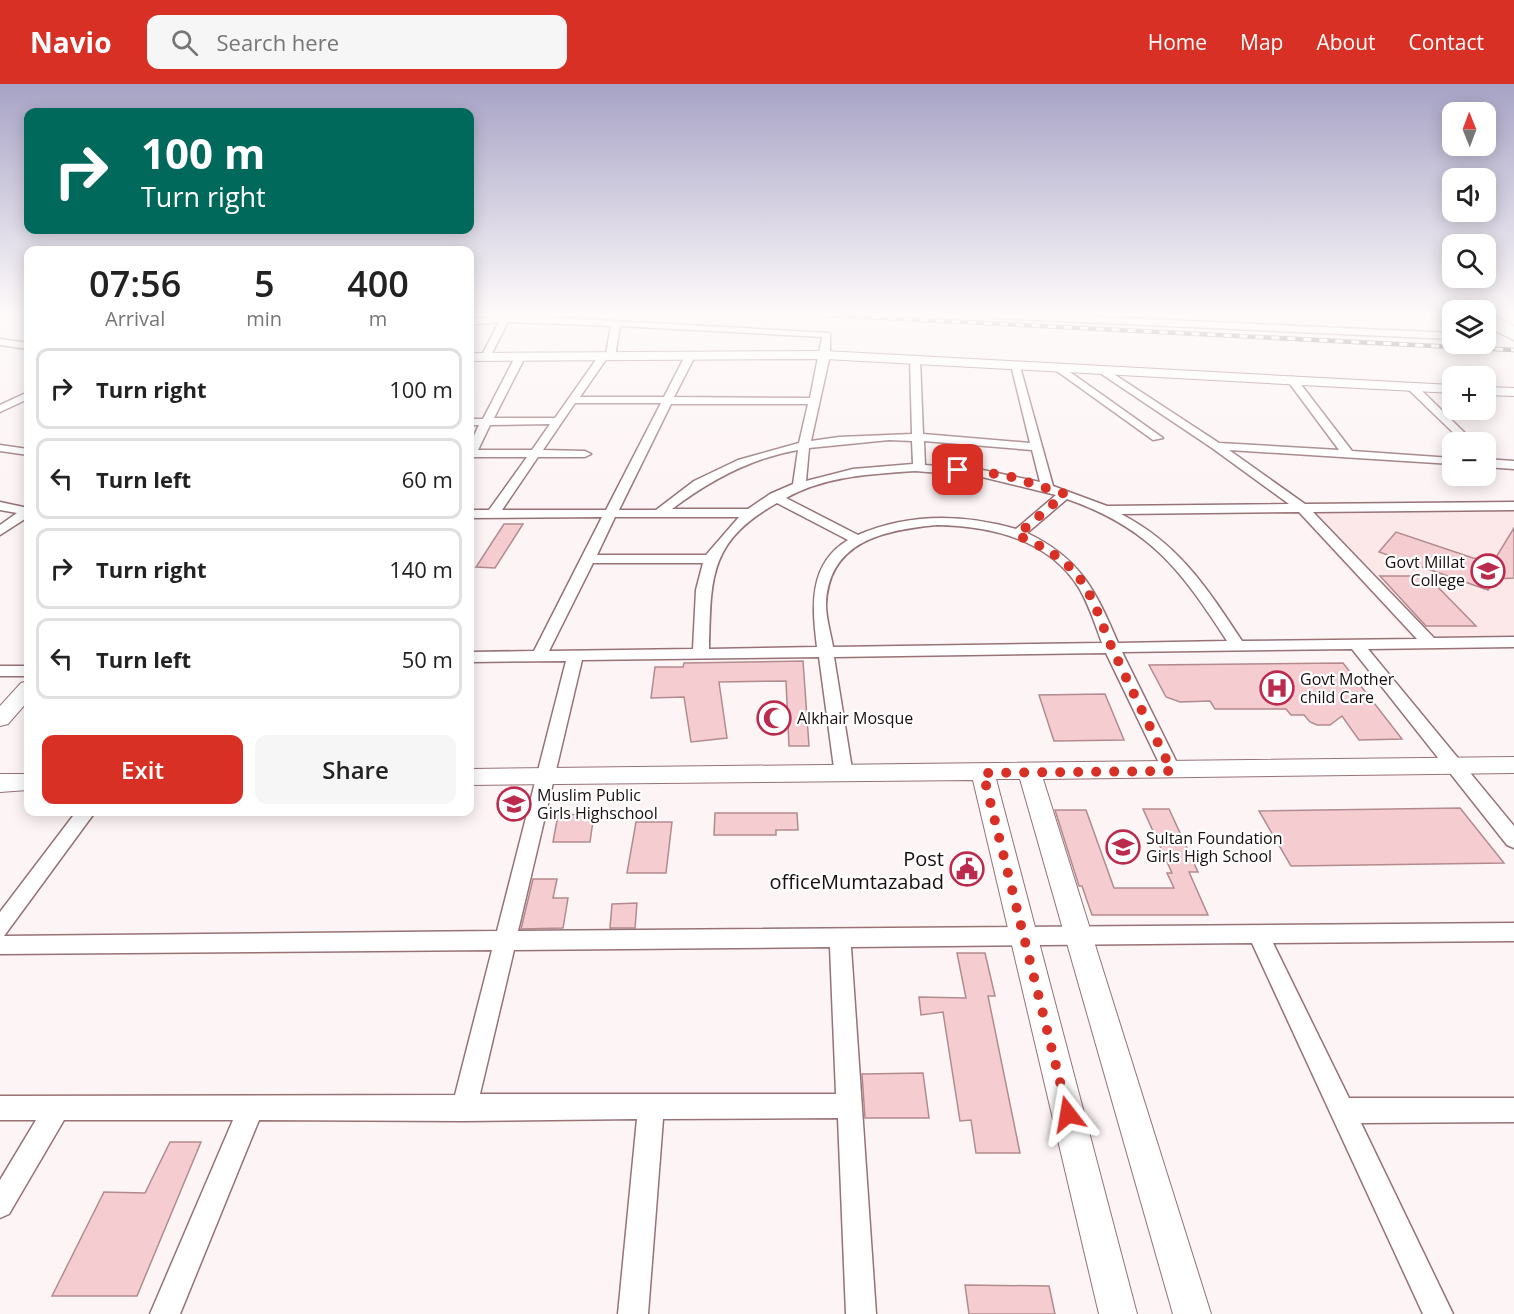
<!DOCTYPE html>
<html lang="en">
<head>
<meta charset="utf-8">
<style>
	body { margin:0; font-family:"Open Sans",sans-serif; background:#f6f6f6; color:#222; height:100vh; display:flex; flex-direction:column; font-size:22px; white-space:nowrap }
	* { box-sizing:border-box; margin:0 }
	p { font-size:20px; color:#767676 }
	.icon { flex:none; width:33px; height:33px; fill:none; stroke:currentColor; stroke-width:2; stroke-linecap:round; stroke-linejoin:round }
	.map { position:relative; flex:1; overflow:hidden }
	.sheet { position:absolute; left:24px; top:162px; width:450px; height:570px; display:flex; flex-direction:column; background:#fff; border-radius:12px; box-shadow:0 3px 15px #0003 }
	.sheet>* { flex:none }
	.hud { position:absolute; left:24px; top:24px; width:450px; height:126px; border-radius:12px; box-shadow:0 3px 15px #0003; background:#00695c; color:#fff; overflow:hidden }
	.needle { width:39px; rotate:359deg }
	.buttons { position:absolute; left:1442px; top:18px; display:grid; gap:12px }
	.buttons a { display:grid; place-items:center; width:54px; height:54px; border-radius:12px; background:#fff; box-shadow:0 3px 15px #0003; font-size:30px }
	.pin { position:absolute; display:grid; place-items:center; width:51px; height:51px; color:#fff; margin:-26px; border-radius:12px; box-shadow:0 3px 9px #0006 }
	.me { position:absolute; width:66px; margin:-33px; rotate:346deg; stroke-linejoin:round; filter:drop-shadow(0 0 4px #0008) }
	.turn { display:flex; align-items:center; gap:21px; height:126px; padding:0 18px; font-size:27px }
	.turn .icon { width:78px; height:78px; stroke-width:2.5 }
	.turn b { display:block; font-size:42px; line-height:51px }
	.eta { display:flex; justify-content:space-evenly; align-items:center; height:102px; text-align:center }
	.eta b { font-size:36px; font-weight:600; line-height:42px }
	.button { display:flex; gap:12px; margin-top:auto; padding:12px 18px }
	.button a { flex:1; height:69px; border-radius:12px; background:#d93025; color:#fff; font-size:24px; font-weight:600; line-height:69px; text-align:center }
	.button a+a { background:#f6f6f6; color:#222 }
	ul { padding:0; list-style:none }
	li { display:flex; align-items:center; gap:18px; height:81px; margin:0 12px 9px; padding:0 6px; border:3px solid #e0e0e0; border-radius:12px }
	li div { flex:1 }
	li b { display:block; font-size:22px }
	li em { font-style:normal }
	header { display:flex; align-items:center; gap:36px; box-sizing:border-box; height:84px; padding:0 30px; background:#d93025; color:#fff }
	header strong { font-size:28px }
	nav { display:flex; gap:33px; margin-inline-start:auto; font-size:21px }
	.search { width:420px; height:54px; background:#f6f6f6; display:flex; align-items:center; gap:15px; box-sizing:border-box; padding:0 21px; border-radius:12px; color:#767676; font-size:22px }
	.map>svg:first-child { display:block }
	.built { fill:#fce7e9 }
	.building { fill:#f5cdd1; stroke:#b28b8f; stroke-width:1.5 }
	.lines { fill:none; stroke-linecap:round; stroke-linejoin:round }
	.minor-casing { stroke:#977276; stroke-width:3 }
	.tertiary-casing { stroke:#977276; stroke-width:2 }
	.secondary-casing { stroke:#977276; stroke-width:2 }
	.minor { fill:#fff; fill-rule:evenodd }
	.tertiary { fill:#fff; fill-rule:evenodd }
	.secondary { fill:#fff; fill-rule:evenodd }
	.rail-casing { stroke:#5c5052; stroke-width:4.5 }
	.rail { stroke:#fff; stroke-width:3; stroke-dasharray:8; stroke-linecap:butt }
	.route { stroke:#d93025; stroke-width:10; stroke-dasharray:0 18 }
	.labels { text-anchor:middle; dominant-baseline:central; stroke-width:4.5; stroke-linejoin:round; paint-order:stroke }
	.poi-label { font-size:16px; fill:#1b0d0f; stroke:#fff; text-anchor:start }
	.near-poi-label { font-size:20px; fill:#1b0d0f; stroke:#fff; text-anchor:end }
</style>
</head>
<body>
<header>
<strong>Navio</strong>
<div class="search"><svg class="icon" aria-label="search" viewBox="0 0 24 24"><circle cx="10" cy="10" r="6"/><path d="M15 15l6 6"/></svg>Search here</div>
<nav><a>Home</a><a>Map</a><a>About</a><a>Contact</a></nav>
</header>
<div class="map">
<svg width="1514" height="1230" viewBox="0 0 1514 1230">
	<rect width="100%" height="100%" fill="#fdf4f5"/>
	<polygon class="built" points="1514,425 1514,552 1411,553 1295,427"/>
	<g class="building">
		<polygon points="504,440 523,440 495,484 476,483"/>
		<polygon points="1514,444 1514,494 1496,495 1488,506 1379,468 1396,448 1473,474 1495,475"/>
		<polygon points="1380,492 1427,492 1476,542 1426,542"/>
		<polygon points="803,577 809,662 789,662 786,597 719,598 727,654 691,658 684,613 651,614 655,583 683,583 684,579"/>
		<polygon points="1343,579 1402,655 1359,656 1342,632 1330,641 1317,641 1310,638 1304,631 1291,631 1286,625 1215,625 1210,617 1180,618 1166,613 1149,581"/>
		<polygon points="1105,610 1124,656 1054,657 1039,611"/>
		<polygon points="1460,724 1504,779 1291,782 1259,727"/>
		<polygon points="1143,725 1169,725 1198,788 1189,788 1208,831 1092,831 1082,802 1079,802 1055,726 1086,726 1114,804 1174,804 1167,789 1172,789"/>
		<polygon points="715,729 797,729 798,746 776,746 776,751 714,751"/>
		<polygon points="594,730 590,758 553,758 558,731"/>
		<polygon points="636,738 672,738 666,789 627,789"/>
		<polygon points="533,795 557,795 553,814 568,814 563,844 521,845"/>
		<polygon points="637,819 635,844 610,844 612,820"/>
		<polygon points="957,869 985,869 995,912 988,912 1020,1069 976,1069 971,1036 960,1037 943,928 921,931 919,913 966,914"/>
		<polygon points="923,989 929,1034 865,1034 862,990"/>
		<polygon points="170,1058 201,1058 137,1212 52,1212 104,1108 145,1109"/>
		<polygon points="965,1201 1049,1202 1055,1230 969,1230"/>
	</g>
	<g class="lines">
		<defs>
			<g id="minor">
				<path d="M506 231 830 249V271L811 357 839 353 912 350 910 275 915 272 920 275 923 350 1030 359 1011 281 1019 279 1053 402 1107 422 1289 420 1212 364 1097 287V283H1103L1219 359 1339 366 1287 296 1292 293 1296 294 1352 367 1452 374V380L1229 366 1305 420 1514 418V426L1313 428 1434 554 1514 553V563L1368 565 1514 742V764L1507 761 1352 565 1122 568 1181 687 1178 692H1166L1163 687 1106 569 834 573 853 691 850 696H838L835 691 819 573 582 576 518 847 1514 839V857L1273 859 1349 1014H1514V1038L1361 1039 1453 1230H1423L1252 859 851 863 876 1230H846L838 1034 663 1035 648 1230H618L637 1035 464 1037 259 1036 180 1230H150L233 1036H64L9 1130 0 1134V1096L36 1036H0V1012L455 1011 492 866 0 870V828L76 728H95L4 852 497 847 566 577 470 578V568L534 567 602 433 470 434V426H489L527 373H470V360L479 341H470V335H483L515 273 520 270 525 273 494 334H555L600 270H606L611 242 508 238 489 275H483L481 273 499 238 470 241V235ZM620 242 822 253 810 314 674 313 695 272 690 269 685 272 664 313H580L607 274 615 272ZM575 319H661L606 426H502L538 373H585L591 370 585 367 543 366ZM671 320H808L799 359 738 376 694 397 656 426H619ZM550 340 532 366H478L490 341ZM889 356 912 357 913 380 853 385 806 397 809 364ZM924 357 1032 366 1040 398 978 385 925 381ZM798 366 793 400 770 410 748 425H672C709 397 751 374 798 366ZM915 387 978 392 1056 411 1016 445C963 430 909 429 858 451L786 414C825 392 871 390 915 387ZM1067 415C1150 444 1181 486 1227 557L1118 559C1096 507 1080 474 1027 449ZM777 419 848 456C808 480 812 523 817 563L709 565C711 494 708 458 777 419ZM1299 428 1417 555 1242 557C1207 504 1179 460 1121 430ZM615 433H739L706 471H597ZM937 441C990 442 1049 455 1079 504 1089 521 1095 540 1102 559L833 563C831 550 826 535 826 521 828 457 884 446 937 441ZM593 479H703L696 506 693 565 549 567ZM830 863 836 1010H480L514 866Z"/>
				<polygon points="989,231 1055,231 1452,249 1452,255 993,234"/>
				<polygon points="1485,236 1514,250 1514,256 1485,242"/>
				<polygon points="0,255 28,259 28,265 0,261"/>
				<polygon points="1054,281 1060,281 1163,354 1153,356 1054,285"/>
				<polygon points="1408,301 1416,301 1474,358 1463,358 1408,305"/>
				<polygon points="28,308 28,315 0,328 0,321"/>
				<polygon points="0,361 28,365 28,371 0,367"/>
				<polygon points="1485,375 1514,377 1514,385 1485,383"/>
				<polygon points="0,418 28,424 28,433 0,451 0,441 17,429 0,426"/>
				<rect x="0" y="582" width="28" height="10"/>
			</g>
			<g id="tertiary">
				<polygon points="825,267 1452,301 1452,309 825,275 470,277 470,269"/>
				<polygon points="1485,303 1514,304 1514,312 1485,311"/>
				<polygon points="28,597 28,617 8,640 0,642 0,622 21,599"/>
				<polygon points="1514,673 1514,689 1043,695 1211,1230 1173,1230 1020,695 996,695 1137,1230 1099,1230 973,696 470,701 470,685"/>
				<polygon points="0,690 28,690 28,706 0,708"/>
			</g>
			<polygon id="secondary" points="1485,231 1491,231 1514,242 1514,251 1485,238"/>
		</defs>
		<use href="#minor" class="minor-casing"/>
		<use href="#tertiary" class="tertiary-casing"/>
		<use href="#secondary" class="secondary-casing"/>
		<use href="#minor" class="minor"/>
		<use href="#tertiary" class="tertiary"/>
		<use href="#secondary" class="secondary"/>
		<defs>
			<polyline id="rail" points="824,231 1514,266"/>
		</defs>
		<use href="#rail" class="rail-casing"/>
		<use href="#rail" class="rail"/>
	</g>
	<linearGradient id="sky" x2="0" y2="1"><stop stop-color="#a7a3c6"/><stop offset="0.57" stop-color="#fefafa"/><stop offset="1" stop-color="#fefafa" stop-opacity="0"/></linearGradient>
	<rect width="1514" height="403" fill="url(#sky)"/>
	<g class="lines">
		<path class="route" d="M958 386 1005 391 1065 410 1017 451C1040 461 1065 474 1080 495 1096 517 1102 543 1113 566 1132 607 1152 647 1172 687L983 689 1068 1030"/>
	</g>
	<defs>
		<symbol id="school-ring" viewBox="-11 -11 22 22"><circle r="9.5" fill="#fff" stroke="#bb2b4e" stroke-width="1.5"/><path d="M0-5L7-2L0 1L-7-2ZM-4 1L0 2.5L4 1V4Q0 6-4 4Z" fill="#bb2b4e"/></symbol>
		<symbol id="hospital-ring" viewBox="-11 -11 22 22"><circle r="9.5" fill="#fff" stroke="#bb2b4e" stroke-width="1.5"/><path d="M-5-5h3v3.5h4V-5h3V5h-3V1.5h-4V5h-3Z" fill="#bb2b4e"/></symbol>
		<symbol id="mosque-ring" viewBox="-11 -11 22 22"><circle r="9.5" fill="#fff" stroke="#bb2b4e" stroke-width="1.5"/><path d="M3.5-4.9A6 6 0 1 0 3.5 4.9A5 5 0 1 1 3.5-4.9Z" fill="#bb2b4e"/></symbol>
		<symbol id="civic-ring" viewBox="-11 -11 22 22"><circle r="9.5" fill="#fff" stroke="#bb2b4e" stroke-width="1.5"/><path d="M-.6-6.5H3V-4.5H.6V-3L4-1V1h2V6H-6V1h2V-1L-.6-3ZM-1.2 2.5V6h2.4V2.5Z" fill="#bb2b4e"/></symbol>
	</defs>
	<g fill-rule="evenodd">
		<use href="#school-ring" x="1469" y="468" width="38" height="38"/>
		<use href="#hospital-ring" x="1258" y="585" width="38" height="38"/>
		<use href="#mosque-ring" x="755" y="615" width="38" height="38"/>
		<use href="#school-ring" x="495" y="701" width="38" height="38"/>
		<use href="#school-ring" x="1104" y="744" width="38" height="38"/>
		<use href="#civic-ring" x="948" y="766" width="38" height="38"/>
	</g>
	<g class="labels">
		<g class="poi-label">
			<text x="1465" y="478" text-anchor="end">Govt Millat<tspan x="1465" dy="18">College</tspan></text>
			<text x="1300" y="595">Govt Mother<tspan x="1300" dy="18">child Care</tspan></text>
			<text x="797" y="634">Alkhair Mosque</text>
			<text x="537" y="711">Muslim Public<tspan x="537" dy="18">Girls Highschool</tspan></text>
			<text x="1146" y="754">Sultan Foundation<tspan x="1146" dy="18">Girls High School</tspan></text>
		</g>
		<g class="near-poi-label">
			<text x="944" y="774">Post<tspan x="944" dy="23">officeMumtazabad</tspan></text>
		</g>
	</g>
</svg>
<div class="buttons">
<a><svg class="needle" viewBox="-14 -14 28 28"><path d="M0-13l5 13h-10z" fill="#e53935"/><path d="M0 13l5-13h-10z" fill="#767676"/></svg></a>
<a><svg class="icon" aria-label="sound" viewBox="0 0 24 24"><path d="M4 9h4l5-4v14l-5-4H4zM17 9q2 3 0 6"/></svg></a>
<a><svg class="icon" aria-label="search" viewBox="0 0 24 24"><circle cx="10" cy="10" r="6"/><path d="M15 15l6 6"/></svg></a>
<a><svg class="icon" aria-label="layers" viewBox="0 0 24 24"><path d="M12 4l9 5-9 5-9-5zM3 14l9 5 9-5"/></svg></a>
<a>+</a>
<a>−</a>
</div>
<div class="pin" style="left:958px;top:386px;background:#d93025"><svg class="icon" aria-label="arrive" viewBox="0 0 24 24"><path d="M6 21V4h12l-3 4 3 4H6"/></svg></div>
<svg class="me" style="left:1068px;top:1030px" viewBox="-20 -20 40 40"><path d="M0-17L14 15 0 8-14 15z" fill="#d93025" stroke="#fff" stroke-width="4"/></svg>
<div class="hud">
<div class="turn"><svg class="icon" aria-label="right" viewBox="0 0 24 24"><path d="M7 20v-9h11M14 6l5 5-5 5"/></svg><div><b>100 m</b>Turn right</div></div>
</div>
<section class="sheet">
<div class="eta">
<div><b>07:56</b><p>Arrival</p></div>
<div><b>5</b><p>min</p></div>
<div><b>400</b><p>m</p></div>
</div>
<ul>
<li><svg class="icon" aria-label="right" viewBox="0 0 24 24"><path d="M7 20v-9h11M14 6l5 5-5 5"/></svg><div><b>Turn right</b></div><em>100 m</em></li>
<li><svg class="icon" aria-label="left" viewBox="0 0 24 24"><path d="M17 20v-9H6M10 6l-5 5 5 5"/></svg><div><b>Turn left</b></div><em>60 m</em></li>
<li><svg class="icon" aria-label="right" viewBox="0 0 24 24"><path d="M7 20v-9h11M14 6l5 5-5 5"/></svg><div><b>Turn right</b></div><em>140 m</em></li>
<li><svg class="icon" aria-label="left" viewBox="0 0 24 24"><path d="M17 20v-9H6M10 6l-5 5 5 5"/></svg><div><b>Turn left</b></div><em>50 m</em></li>
</ul>
<div class="button"><a>Exit</a><a>Share</a></div>
</section>
</div>
</body>
</html>
